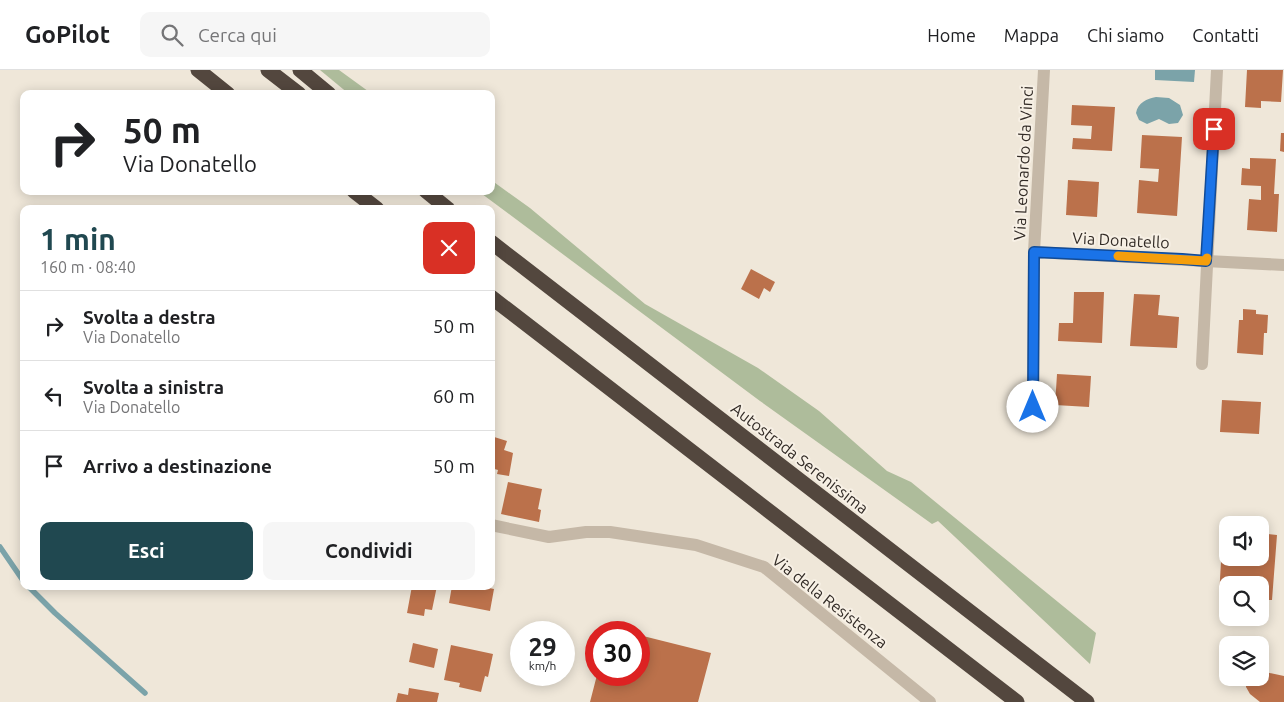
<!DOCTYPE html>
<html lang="it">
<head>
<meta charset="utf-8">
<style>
	body { margin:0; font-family:Ubuntu,sans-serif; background:#f6f6f6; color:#202124; height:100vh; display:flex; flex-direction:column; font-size:19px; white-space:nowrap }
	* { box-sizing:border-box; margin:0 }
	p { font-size:16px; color:#757577 }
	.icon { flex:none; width:28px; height:28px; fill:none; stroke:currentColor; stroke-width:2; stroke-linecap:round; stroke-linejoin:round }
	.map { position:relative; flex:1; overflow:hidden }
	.side { position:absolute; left:20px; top:135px; width:475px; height:385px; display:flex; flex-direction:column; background:#fff; border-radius:10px; box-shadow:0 2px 12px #0003 }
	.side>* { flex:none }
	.hud { position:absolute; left:20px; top:20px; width:475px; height:105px; border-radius:10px; box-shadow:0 2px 12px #0003; background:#fff; color:#202124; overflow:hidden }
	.tools { position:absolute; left:1219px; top:446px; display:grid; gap:10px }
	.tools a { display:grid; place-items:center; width:50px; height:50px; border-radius:10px; background:#fff; box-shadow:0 2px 12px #0003; font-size:25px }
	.speed { position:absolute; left:510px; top:551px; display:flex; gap:10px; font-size:25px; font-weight:700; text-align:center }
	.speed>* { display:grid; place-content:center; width:65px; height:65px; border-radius:50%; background:#fff; box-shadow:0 2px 12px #0003; line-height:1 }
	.speed small { font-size:12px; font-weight:400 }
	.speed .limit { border:8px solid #d22; background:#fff; color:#111 }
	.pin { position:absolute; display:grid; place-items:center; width:42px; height:42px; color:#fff; margin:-21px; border-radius:10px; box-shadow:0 2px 8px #0006 }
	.me { position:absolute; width:55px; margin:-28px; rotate:0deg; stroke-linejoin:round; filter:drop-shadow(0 0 4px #0008) }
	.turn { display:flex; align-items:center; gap:18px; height:105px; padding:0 20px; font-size:22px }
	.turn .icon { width:65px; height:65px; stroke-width:2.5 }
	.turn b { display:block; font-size:35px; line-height:42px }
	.round { display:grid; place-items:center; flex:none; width:52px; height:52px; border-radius:10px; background:#f6f6f6 }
	.head { display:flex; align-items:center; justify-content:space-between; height:85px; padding:0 20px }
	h1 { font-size:30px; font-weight:700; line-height:38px; color:#204850 }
	.cta { display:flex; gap:10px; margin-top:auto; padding:10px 20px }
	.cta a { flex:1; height:58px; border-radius:10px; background:#204850; color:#fff; font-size:20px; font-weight:700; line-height:58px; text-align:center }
	.cta a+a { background:#f6f6f6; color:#202124 }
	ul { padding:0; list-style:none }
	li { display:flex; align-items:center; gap:15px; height:70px; padding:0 20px; border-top:1px solid #e0e0e0 }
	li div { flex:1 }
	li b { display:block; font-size:19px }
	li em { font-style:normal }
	header { display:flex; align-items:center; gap:30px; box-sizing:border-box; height:70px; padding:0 25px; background:#fff; border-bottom:1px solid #e0e0e0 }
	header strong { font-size:24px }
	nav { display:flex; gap:28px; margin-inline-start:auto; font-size:18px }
	.search { width:350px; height:45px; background:#f6f6f6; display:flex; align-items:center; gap:12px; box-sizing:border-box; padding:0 18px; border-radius:10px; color:#757577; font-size:19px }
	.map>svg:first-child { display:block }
	.green { fill:#aebc9b }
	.water { fill:#7ba3a9 }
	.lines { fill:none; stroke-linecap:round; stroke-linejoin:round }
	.stream { stroke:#7ba3a9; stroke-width:5.5 }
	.building { fill:#bb714b }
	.minor { stroke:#c5b8a7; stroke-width:12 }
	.motorway { stroke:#53473e; stroke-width:15 }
	.route-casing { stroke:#114b97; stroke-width:12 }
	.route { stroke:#1a73e8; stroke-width:9 }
	.slow { stroke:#f59e0b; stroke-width:9 }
	.labels { text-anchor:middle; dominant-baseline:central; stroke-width:4; stroke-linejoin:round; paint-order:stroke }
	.street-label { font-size:16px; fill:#322b26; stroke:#f7f0e5 }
</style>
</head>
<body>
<header>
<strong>GoPilot</strong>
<div class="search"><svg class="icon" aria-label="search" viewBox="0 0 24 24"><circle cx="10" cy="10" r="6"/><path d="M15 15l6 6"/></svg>Cerca qui</div>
<nav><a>Home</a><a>Mappa</a><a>Chi siamo</a><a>Contatti</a></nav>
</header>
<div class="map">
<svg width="1284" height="632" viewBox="0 0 1284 632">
	<rect width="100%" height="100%" fill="#efe7d9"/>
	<g class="green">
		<polygon points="320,0 339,0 372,24 349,24"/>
		<polygon points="491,110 530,138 645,234 758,298 819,341 887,401 911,412 1096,563 1090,594 938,451 932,454 760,331 478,121 491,121"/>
	</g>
	<g class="water">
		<polygon points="1155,0 1195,0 1194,12 1155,10"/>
		<path d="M1156 27 1169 28 1180 35 1183 45 1178 53 1169 54 1159 49 1147 54 1139 50 1136 43C1138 32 1147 29 1156 27Z"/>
	</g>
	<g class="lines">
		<g class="stream">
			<polyline points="0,477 24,512"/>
			<polyline points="28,516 55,543 145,623"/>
		</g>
	</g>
	<g class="building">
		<polygon points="1247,0 1283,0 1281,32 1261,31 1261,38 1245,37"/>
		<polygon points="1072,35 1115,37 1112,81 1072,79 1073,68 1091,69 1092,56 1071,55"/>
		<polygon points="1281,63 1284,63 1284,82 1280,81"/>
		<polygon points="1142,65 1182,67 1177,146 1137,143 1139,110 1158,112 1159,99 1140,98"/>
		<polygon points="1250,88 1276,89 1274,124 1279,124 1277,162 1247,160 1249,129 1261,130 1261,116 1241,115 1242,98 1250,99"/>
		<polygon points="1068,110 1099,112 1097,147 1066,145"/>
		<polygon points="751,199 775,212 770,222 764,218 759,229 741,219"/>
		<polygon points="1074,222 1104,222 1102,273 1058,271 1059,253 1073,253"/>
		<polygon points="1134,224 1160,225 1158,245 1179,247 1177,278 1130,276"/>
		<polygon points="1243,239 1256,240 1256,244 1268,245 1267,263 1264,263 1263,285 1237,283 1239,250 1243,250"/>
		<polygon points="1057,304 1091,306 1089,337 1055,335"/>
		<polygon points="1222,330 1261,332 1259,364 1220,362"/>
		<polygon points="491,366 507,371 504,380 513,383 509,406 497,404 498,400 491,398"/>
		<polygon points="508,412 542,419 538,439 541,440 539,452 501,444"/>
		<polygon points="1260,463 1277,465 1272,530 1260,530 1260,515 1228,515 1228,527 1219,526 1221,492 1242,491 1242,488 1260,488"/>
		<polygon points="412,516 437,516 432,540 425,539 424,546 407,543"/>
		<polygon points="452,516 489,516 489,518 494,519 490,541 449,533"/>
		<polygon points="609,557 628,562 608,562"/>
		<polygon points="639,565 711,583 698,632 590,632 597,605 639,605"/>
		<polygon points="413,573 438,579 434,598 409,592"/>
		<polygon points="451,575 493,584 488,607 485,606 481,622 459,617 460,613 444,610"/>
		<polygon points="1260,601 1284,606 1284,632 1260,632 1250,624 1246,617 1246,608 1260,608"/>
		<polygon points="409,618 439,623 437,632 396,632 398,623 408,625"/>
	</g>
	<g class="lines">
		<g class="minor">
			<polyline points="1034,182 1284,195"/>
			<polyline points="1202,294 1217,0"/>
			<polyline points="1033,337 1034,182 1044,0"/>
			<polyline points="491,455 549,467 586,462 610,462 696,475 764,497 930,632"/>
		</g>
		<g class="motorway">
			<polyline points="198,0 228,24"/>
			<polyline points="268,0 299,24"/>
			<polyline points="300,0 329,24"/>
			<polyline points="354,121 377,139"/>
			<polyline points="426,121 448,139"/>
			<polyline points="491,172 1087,632"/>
			<polyline points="491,227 1017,632"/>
		</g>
	</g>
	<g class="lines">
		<defs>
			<polyline id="route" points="1033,337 1034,182 1182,189 1206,191 1214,59"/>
		</defs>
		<use href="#route" class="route-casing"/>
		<use href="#route" class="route"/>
		<polyline class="slow" points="1118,186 1206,191 1207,188"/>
	</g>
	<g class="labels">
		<g class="street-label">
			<text transform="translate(1023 93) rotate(-87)">Via Leonardo da Vinci</text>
			<text transform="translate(1121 170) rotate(3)">Via Donatello</text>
			<text transform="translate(800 388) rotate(38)">Autostrada Serenissima</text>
			<text transform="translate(830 531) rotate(38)">Via della Resistenza</text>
		</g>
	</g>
</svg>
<div class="tools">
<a><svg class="icon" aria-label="sound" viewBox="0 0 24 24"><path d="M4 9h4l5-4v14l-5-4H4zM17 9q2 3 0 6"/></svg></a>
<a><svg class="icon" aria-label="search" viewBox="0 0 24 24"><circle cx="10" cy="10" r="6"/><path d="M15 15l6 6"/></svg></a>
<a><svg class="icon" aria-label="layers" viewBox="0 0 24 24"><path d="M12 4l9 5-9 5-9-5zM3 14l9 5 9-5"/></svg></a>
</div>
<div class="speed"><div>29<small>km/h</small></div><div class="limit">30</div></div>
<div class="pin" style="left:1214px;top:59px;background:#d93025"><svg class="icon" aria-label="arrive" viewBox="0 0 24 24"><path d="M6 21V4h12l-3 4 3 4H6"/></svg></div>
<svg class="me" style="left:1033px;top:337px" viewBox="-20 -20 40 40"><circle r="19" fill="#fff"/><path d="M0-13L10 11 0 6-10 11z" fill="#1a73e8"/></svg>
<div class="hud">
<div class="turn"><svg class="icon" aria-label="right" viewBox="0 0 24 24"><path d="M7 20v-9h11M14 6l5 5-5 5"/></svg><div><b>50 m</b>Via Donatello</div></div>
</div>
<section class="side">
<div class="head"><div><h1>1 min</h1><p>160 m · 08:40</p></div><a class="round" style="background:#d93025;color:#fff"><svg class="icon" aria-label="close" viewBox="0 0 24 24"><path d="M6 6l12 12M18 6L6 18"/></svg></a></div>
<ul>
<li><svg class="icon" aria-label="right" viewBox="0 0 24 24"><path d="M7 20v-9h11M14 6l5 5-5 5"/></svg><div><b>Svolta a destra</b><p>Via Donatello</p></div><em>50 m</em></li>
<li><svg class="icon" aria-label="left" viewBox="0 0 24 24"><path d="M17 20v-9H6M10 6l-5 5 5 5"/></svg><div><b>Svolta a sinistra</b><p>Via Donatello</p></div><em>60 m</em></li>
<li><svg class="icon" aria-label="arrive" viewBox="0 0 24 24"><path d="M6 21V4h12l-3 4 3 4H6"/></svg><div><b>Arrivo a destinazione</b></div><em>50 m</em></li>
</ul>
<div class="cta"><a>Esci</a><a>Condividi</a></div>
</section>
</div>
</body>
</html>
